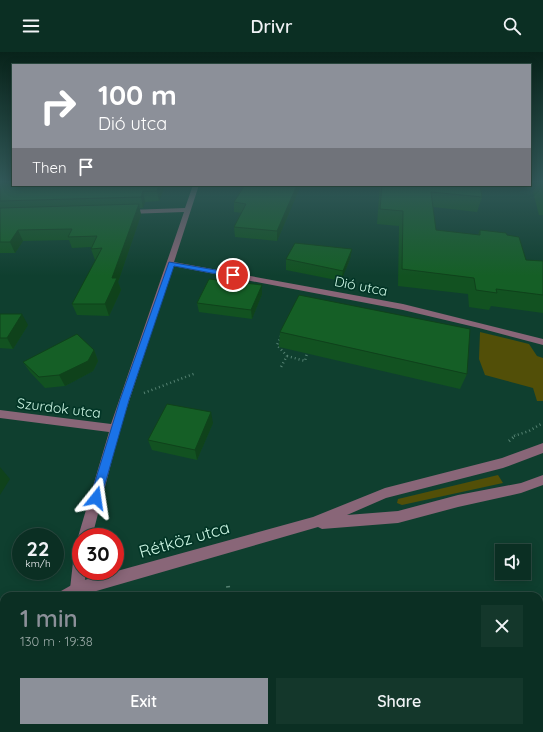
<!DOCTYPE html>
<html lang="en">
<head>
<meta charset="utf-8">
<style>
	body { margin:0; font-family:Quicksand,sans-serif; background:#14372b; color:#f1f3f6; height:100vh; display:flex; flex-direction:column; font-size:15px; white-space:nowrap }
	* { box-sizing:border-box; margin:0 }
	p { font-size:13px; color:#9aa9a6 }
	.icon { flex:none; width:22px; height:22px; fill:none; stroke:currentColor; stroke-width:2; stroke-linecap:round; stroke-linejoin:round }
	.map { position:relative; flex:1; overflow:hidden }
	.panel { position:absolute; left:0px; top:540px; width:543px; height:140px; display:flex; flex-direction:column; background:#0b2f23; border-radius:12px 12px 0 0; box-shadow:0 2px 10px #0003,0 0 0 1px #2b4a41 }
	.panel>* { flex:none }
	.hud { position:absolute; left:12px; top:12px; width:519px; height:122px; border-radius:0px; box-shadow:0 2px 10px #0003,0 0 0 1px #2b4a41; background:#8c9099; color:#fff; overflow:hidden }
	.fabs { position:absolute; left:495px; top:492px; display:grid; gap:8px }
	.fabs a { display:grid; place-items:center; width:36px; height:36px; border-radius:0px; background:#0b2f23; box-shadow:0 2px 10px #0003,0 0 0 1px #2b4a41; font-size:20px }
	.speed { position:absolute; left:12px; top:476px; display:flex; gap:8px; font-size:20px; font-weight:700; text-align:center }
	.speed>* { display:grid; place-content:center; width:52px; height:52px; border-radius:50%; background:#0b2f23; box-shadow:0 2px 10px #0003,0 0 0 1px #2b4a41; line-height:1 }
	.speed small { font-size:10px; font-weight:400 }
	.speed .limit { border:6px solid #d22; background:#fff; color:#111 }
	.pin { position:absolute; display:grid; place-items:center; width:34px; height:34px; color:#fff; margin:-17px; border:2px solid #fff; border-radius:50%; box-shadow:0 1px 4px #0007 }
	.me { position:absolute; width:44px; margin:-22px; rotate:15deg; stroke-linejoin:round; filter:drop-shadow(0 0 3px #0008) }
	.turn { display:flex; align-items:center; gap:14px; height:84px; padding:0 20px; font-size:18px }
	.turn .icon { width:52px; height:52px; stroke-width:2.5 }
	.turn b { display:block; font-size:28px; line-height:34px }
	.then { display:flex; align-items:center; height:38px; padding:0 20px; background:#0003; gap:8px; font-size:15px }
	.round { display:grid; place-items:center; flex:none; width:42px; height:42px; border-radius:0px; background:#14372b }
	.head { display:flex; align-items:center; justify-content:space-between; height:68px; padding:0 20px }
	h1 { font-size:24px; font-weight:600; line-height:30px; color:#8c9099 }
	.action { display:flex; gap:8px; margin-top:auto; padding:8px 20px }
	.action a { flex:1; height:46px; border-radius:0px; background:#8c9099; color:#fff; font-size:16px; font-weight:600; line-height:46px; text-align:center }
	.action a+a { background:#14372b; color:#f1f3f6 }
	header { display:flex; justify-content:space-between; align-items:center; height:52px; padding:0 20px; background:#0b2f23; font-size:18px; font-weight:600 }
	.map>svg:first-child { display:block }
	.green { fill:#524f08 }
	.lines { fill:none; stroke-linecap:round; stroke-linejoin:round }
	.path-far2 { stroke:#558272; stroke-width:2.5; stroke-dasharray:1 3; stroke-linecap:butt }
	.path-far1 { stroke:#558272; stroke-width:3; stroke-dasharray:1 3.5; stroke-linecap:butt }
	.path { stroke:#558272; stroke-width:4; stroke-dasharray:1.5 4.5; stroke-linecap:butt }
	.minor { fill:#896678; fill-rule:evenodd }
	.tertiary { fill:#896678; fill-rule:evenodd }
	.wall { fill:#125221 }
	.shaded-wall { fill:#0f421b }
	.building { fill:#155f26; stroke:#0f421b }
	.route { fill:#1a73e8; stroke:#114b97 }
	.labels { text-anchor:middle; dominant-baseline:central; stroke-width:3.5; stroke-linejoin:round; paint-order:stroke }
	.street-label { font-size:14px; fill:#cef7e5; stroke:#023526 }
	.near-street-label { font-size:17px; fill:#cef7e5; stroke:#023526 }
</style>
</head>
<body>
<header><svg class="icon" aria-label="menu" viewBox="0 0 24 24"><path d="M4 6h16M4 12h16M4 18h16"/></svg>Drivr<svg class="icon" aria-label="search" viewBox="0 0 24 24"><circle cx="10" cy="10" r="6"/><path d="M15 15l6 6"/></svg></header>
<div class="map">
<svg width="543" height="680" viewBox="0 0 543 680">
	<rect width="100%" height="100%" fill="#0f3f2f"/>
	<g class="green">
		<polygon points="480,280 529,292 537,304 543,306 543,349 537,349 533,336 485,323 479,307"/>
		<polygon points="498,423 503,431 402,453 397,451 398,447"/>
	</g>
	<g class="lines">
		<g class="path-far2">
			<polyline points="281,284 277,293 287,304 281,315"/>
			<polyline points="287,304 305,309 307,301"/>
			<polyline points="144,341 196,321"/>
			<polyline points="514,384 529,379 543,371"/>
		</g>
		<polyline class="path-far1" points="509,389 516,383"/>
		<g class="path">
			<polyline points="228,534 229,544"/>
			<polyline points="247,676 248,680"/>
		</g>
		<g class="minor">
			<polygon points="193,133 199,133 174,210 403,252 543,287 543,293 479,276 403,258 173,214 120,377 92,485 81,485 80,489 78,485 109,380 0,366 0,358 111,372 184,160 128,162 125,160 128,158 185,156"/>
			<polygon points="81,494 81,519 86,519 84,537 82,542 77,544 72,542 70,537 74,501 76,496"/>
		</g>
		<g class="tertiary">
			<polygon points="543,391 543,401 503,416 386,446 347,463 398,459 458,443 521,431 543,423 543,433 521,441 458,455 398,471 322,477 318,475 79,544 59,544 61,539 77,530 313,465 385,436 502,406"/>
			<polygon points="4,576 4,592 0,594 0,578"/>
		</g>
	</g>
	<g class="wall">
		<polygon points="0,129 13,133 165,133 159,149 145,150 143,156 139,156 141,163 118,230 121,238 109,264 77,263 72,252 96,208 95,208 91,197 91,195 72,196 69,188 23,189 15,201 0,201"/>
		<polygon points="538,129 543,129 543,163 539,163 533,140"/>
		<polygon points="301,133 277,189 235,185 234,175 242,161 234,160 234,150"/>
		<polygon points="380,133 480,133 482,145 477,160 433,155 436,178 478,183 480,178 507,183 526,208 543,209 543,261 491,254 489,258 469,255 468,242 398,234 399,174 377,172"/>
		<polygon points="352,197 350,207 341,229 286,218 286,207"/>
		<polygon points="262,233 262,242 252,267 199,260 197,251"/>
		<polygon points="0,262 28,273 13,297 0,296"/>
		<polygon points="280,280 467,322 460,337 279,295"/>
		<polygon points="94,298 98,309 93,319 65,334 45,336 30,320 23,310"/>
		<polygon points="213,371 197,408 152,398 148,388"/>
		<polygon points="327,676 505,676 507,680 328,680"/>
	</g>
	<g class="shaded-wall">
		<polygon points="159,133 165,133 159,149 157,139"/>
		<polygon points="297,133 301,133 277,189 277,179"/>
		<polygon points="143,139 145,150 143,156 141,145"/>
		<polygon points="139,152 141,163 118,230 121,238 109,264 105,252 112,226"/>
		<polygon points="18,178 23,189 15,201 10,190"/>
		<polygon points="352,197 350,207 341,229 343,219"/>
		<polygon points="262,233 262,242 252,267 251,258"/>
		<polygon points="22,262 28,273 13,297 7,286"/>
		<polygon points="94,298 98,309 93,319 65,334 59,323"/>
		<polygon points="211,360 213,371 197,408 195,398"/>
		<polygon points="0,415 10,427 0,443"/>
		<rect x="209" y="676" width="6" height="4"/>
	</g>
	<g class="building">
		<polygon points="0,129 13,129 13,133 159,133 157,139 143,139 141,145 0,149"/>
		<polygon points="539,129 543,129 543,141"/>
		<polygon points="245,133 297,133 277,179 234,175 246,152 234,150"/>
		<polygon points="382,133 480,133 482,145 431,140 436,178 480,183 480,178 506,181 507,183 519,185 526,208 543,209 543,243 496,237 497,241 476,238 474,226 402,217 403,159 380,157"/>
		<polygon points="139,152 112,226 117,226 105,252 72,252 102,196 91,197 97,184 68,185 72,177 18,178 10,190 0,190 0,156"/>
		<polygon points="295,191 352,197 343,219 286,207"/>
		<polygon points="209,227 262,233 251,258 197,251"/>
		<polygon points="299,243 470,277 467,322 280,280"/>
		<polygon points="0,262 22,262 7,286 0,286"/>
		<polygon points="77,282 94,298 88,309 59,323 39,325 23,310"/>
		<polygon points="167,352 211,360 195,398 148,388"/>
		<polygon points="34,676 209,676 209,680 33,680"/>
		<polygon points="334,676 505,676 507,680 335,680"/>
	</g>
	<linearGradient id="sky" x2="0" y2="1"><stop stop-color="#08231a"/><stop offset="0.58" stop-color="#315858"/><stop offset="1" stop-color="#315858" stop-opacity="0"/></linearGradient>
	<rect width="543" height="224" fill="url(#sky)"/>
	<polygon class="route" points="169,210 233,221 236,223 233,225 174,214 129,348 101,446 99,449 96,451 92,449 90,446 120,348"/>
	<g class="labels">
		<g class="street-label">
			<text transform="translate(361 234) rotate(11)">Dió utca</text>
			<text transform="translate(59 356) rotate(7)">Szurdok utca</text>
		</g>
		<g class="near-street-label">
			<text transform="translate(184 487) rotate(-16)">Rétköz utca</text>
		</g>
	</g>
</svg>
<div class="fabs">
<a><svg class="icon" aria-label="sound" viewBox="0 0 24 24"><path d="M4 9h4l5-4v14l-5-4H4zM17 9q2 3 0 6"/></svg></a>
</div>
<div class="speed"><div>22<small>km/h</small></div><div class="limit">30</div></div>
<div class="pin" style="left:233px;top:223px;background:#d93025"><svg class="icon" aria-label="arrive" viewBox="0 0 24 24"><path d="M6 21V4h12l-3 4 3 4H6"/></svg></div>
<svg class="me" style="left:96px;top:446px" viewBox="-20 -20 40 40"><path d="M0-17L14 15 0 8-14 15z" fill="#1a73e8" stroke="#fff" stroke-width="4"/></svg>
<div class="hud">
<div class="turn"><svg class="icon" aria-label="right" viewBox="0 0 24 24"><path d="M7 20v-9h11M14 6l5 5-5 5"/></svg><div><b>100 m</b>Dió utca</div></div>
<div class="then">Then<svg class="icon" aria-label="arrive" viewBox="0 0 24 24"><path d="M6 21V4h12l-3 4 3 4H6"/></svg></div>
</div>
<section class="panel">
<div class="head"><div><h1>1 min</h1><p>130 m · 19:38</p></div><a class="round"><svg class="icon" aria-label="close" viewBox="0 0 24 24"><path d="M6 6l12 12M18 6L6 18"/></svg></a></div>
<div class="action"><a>Exit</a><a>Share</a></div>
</section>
</div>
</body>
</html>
